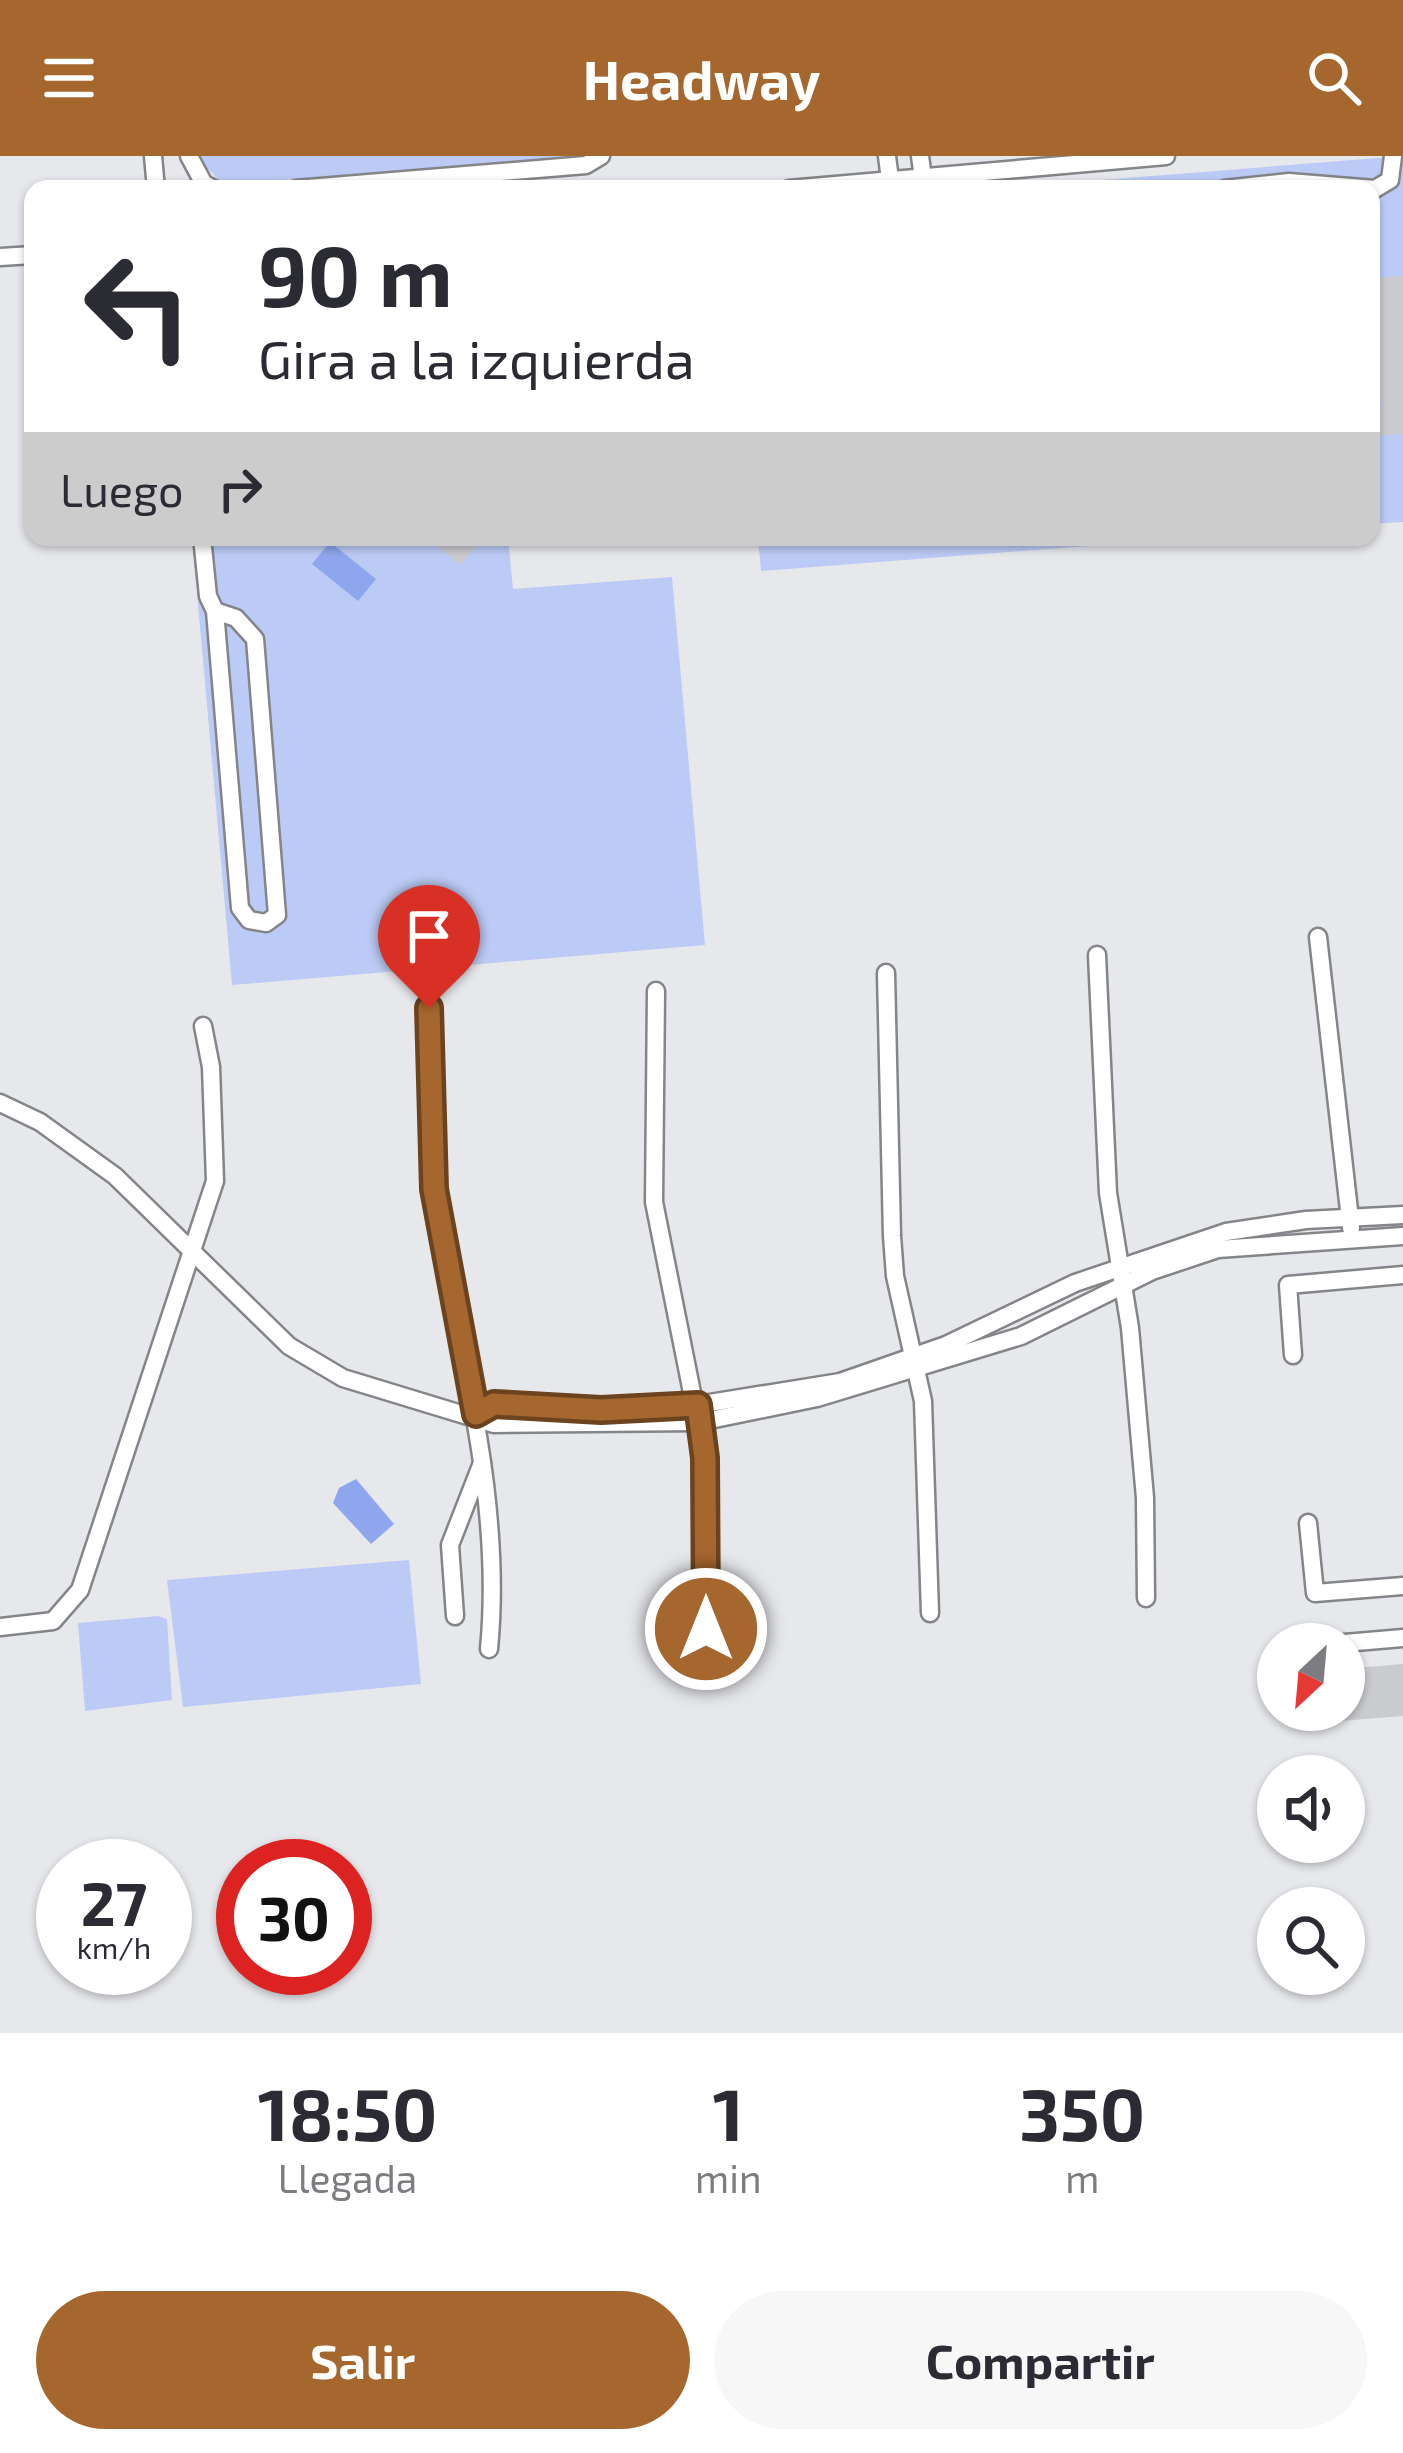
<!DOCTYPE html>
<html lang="es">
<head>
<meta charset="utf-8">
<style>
	body { margin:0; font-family:"Exo 2",sans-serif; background:#f7f7f7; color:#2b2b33; height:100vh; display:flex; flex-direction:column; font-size:45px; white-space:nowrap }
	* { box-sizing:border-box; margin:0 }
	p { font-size:39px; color:#7c7c81 }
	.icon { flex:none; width:66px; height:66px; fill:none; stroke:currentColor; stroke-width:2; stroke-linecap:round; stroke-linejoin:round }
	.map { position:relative; height:1877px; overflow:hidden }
	.sheet { display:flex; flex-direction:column; background:#fff; flex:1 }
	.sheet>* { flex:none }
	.hud { position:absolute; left:24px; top:24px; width:1356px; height:366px; border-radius:24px; box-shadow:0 3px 9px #0004; background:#fff; color:#2b2b33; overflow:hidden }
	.needle { width:78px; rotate:206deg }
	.fabs { position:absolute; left:1257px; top:1467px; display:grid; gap:24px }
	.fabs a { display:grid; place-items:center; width:108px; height:108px; border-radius:50%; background:#fff; box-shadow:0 3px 9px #0004; font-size:60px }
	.speed { position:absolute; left:36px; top:1683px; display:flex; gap:24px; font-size:60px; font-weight:700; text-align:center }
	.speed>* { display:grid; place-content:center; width:156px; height:156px; border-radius:50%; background:#fff; box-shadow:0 3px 9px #0004; line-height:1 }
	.speed small { font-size:30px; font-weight:400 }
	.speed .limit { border:18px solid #d22; background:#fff; color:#111 }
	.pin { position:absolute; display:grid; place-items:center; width:102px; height:102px; color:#fff; margin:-123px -51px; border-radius:50% 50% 50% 0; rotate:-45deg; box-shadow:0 0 12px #0007 }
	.pin .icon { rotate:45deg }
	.me { position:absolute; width:132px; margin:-66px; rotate:0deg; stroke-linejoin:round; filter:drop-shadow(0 0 9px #0008) }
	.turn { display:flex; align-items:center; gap:42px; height:252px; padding:0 36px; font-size:54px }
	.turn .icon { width:156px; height:156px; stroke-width:2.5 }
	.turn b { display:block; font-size:84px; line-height:102px }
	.then { display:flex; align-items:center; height:114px; padding:0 36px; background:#0003; gap:24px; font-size:45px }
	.eta { display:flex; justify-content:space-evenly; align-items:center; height:204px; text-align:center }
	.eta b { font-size:72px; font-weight:700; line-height:84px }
	.primary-button { display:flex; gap:24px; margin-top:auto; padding:24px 36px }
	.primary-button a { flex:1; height:138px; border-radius:72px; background:#a6672f; color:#fff; font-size:48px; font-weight:700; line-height:138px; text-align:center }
	.primary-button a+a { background:#f7f7f7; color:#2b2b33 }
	header { display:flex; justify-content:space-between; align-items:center; height:156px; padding:0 36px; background:#a6672f; color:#fff; font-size:54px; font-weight:700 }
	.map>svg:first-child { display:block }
	.green { fill:#bccbf5 }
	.water { fill:#8da6ed }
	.building { fill:#cacbcf }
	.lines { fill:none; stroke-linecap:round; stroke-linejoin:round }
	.minor-casing { stroke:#848589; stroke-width:21 }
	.minor { stroke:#fff; stroke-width:16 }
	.route-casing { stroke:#6c431f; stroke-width:30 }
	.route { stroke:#a6672f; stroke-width:21 }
</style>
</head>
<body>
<header><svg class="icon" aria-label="menu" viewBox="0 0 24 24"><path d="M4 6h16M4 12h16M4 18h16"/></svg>Headway<svg class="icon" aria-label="search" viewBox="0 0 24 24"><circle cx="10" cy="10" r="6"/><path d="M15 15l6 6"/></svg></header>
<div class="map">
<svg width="1403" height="1877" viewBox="0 0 1403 1877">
	<rect width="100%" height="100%" fill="#e7e8ec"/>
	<g class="green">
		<polygon points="195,0 590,0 272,25 220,25"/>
		<polygon points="1403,0 1403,366 1371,368 1371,33 988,33"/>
		<polygon points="192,381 508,381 513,433 672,421 705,789 232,829"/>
		<polygon points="758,381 1204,381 761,415"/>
		<polygon points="409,1404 421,1528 183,1551 167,1424"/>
		<polygon points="158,1460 167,1463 172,1544 85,1555 78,1467"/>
	</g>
	<g class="water">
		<polygon points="330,386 376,423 358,445 312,408"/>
		<polygon points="356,1323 394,1368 371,1388 333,1347 339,1332"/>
	</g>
	<g class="building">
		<polygon points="1403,120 1403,278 1373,280 1372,253 1381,253 1372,122"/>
		<polygon points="442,381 483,381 460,409 436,389"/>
		<polygon points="1403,1508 1403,1560 1303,1568 1301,1554 1344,1554 1344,1513"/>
	</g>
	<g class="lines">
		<defs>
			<g id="minor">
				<polyline points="153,0 156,33"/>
				<polyline points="189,0 204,28 214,33"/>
				<polyline points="887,0 890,24"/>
				<polyline points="920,0 923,22"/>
				<polyline points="296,33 586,9 601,0"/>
				<polyline points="789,33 1166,0"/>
				<polyline points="1224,33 1289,26 1375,33 1390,24 1393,0"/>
				<polyline points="0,101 33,99"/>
				<polyline points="202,381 208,440 215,455 236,462 255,483 277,759 266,767 249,764 240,752 215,455"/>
				<polyline points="1318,781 1351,1072"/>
				<polyline points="1097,799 1108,1037 1130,1172 1145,1342 1146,1442"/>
				<polyline points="886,817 892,1080 895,1120 923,1245 930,1457"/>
				<polyline points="656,835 654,1046 705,1302 706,1473"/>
				<path d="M429 852C429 913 425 976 434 1036 456 1188 504 1338 489 1493"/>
				<polyline points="0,947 40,966 115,1020 289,1190 343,1222 494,1268 700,1266 817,1242 1021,1180 1152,1115 1218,1093 1403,1080"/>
				<polyline points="1293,1199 1288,1129 1403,1119"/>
				<polyline points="475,1258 494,1248 601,1254 697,1249 840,1226 946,1189 1075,1127 1226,1076 1306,1064 1403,1059"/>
				<polyline points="1308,1367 1315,1437 1403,1430"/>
				<polyline points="455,1460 450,1389 482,1307"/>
				<polyline points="0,1471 53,1465 80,1434 215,1025 211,911 203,870"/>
				<polyline points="1333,1488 1403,1482"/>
			</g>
		</defs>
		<use href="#minor" class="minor-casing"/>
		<use href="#minor" class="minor"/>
	</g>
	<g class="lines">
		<defs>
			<polyline id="route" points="429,852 434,1033 476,1258 494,1248 601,1254 698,1249 705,1302 706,1473"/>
		</defs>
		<use href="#route" class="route-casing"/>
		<use href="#route" class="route"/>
	</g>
</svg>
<div class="fabs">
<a><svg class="needle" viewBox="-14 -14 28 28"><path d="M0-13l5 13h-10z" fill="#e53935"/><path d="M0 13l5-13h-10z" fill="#7c7c81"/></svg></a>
<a><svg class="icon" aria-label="sound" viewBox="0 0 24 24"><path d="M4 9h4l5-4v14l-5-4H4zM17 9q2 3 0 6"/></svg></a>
<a><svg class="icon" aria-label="search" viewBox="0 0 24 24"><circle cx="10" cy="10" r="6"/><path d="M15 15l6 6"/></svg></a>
</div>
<div class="speed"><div>27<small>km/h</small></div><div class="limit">30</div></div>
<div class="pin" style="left:429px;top:852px;background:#d93025"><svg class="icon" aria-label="arrive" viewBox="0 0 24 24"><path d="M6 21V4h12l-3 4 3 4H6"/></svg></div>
<svg class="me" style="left:706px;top:1473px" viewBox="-20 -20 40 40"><circle r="17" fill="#a6672f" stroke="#fff" stroke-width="3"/><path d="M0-11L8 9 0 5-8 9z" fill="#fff"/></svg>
<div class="hud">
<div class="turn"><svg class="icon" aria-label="left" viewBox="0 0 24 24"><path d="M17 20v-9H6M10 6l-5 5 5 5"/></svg><div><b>90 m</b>Gira a la izquierda</div></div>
<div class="then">Luego<svg class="icon" aria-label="right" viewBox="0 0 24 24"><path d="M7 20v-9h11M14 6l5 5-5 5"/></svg></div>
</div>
</div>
<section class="sheet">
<div class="eta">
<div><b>18:50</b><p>Llegada</p></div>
<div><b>1</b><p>min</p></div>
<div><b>350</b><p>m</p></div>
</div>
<div class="primary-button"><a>Salir</a><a>Compartir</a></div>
</section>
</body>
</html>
